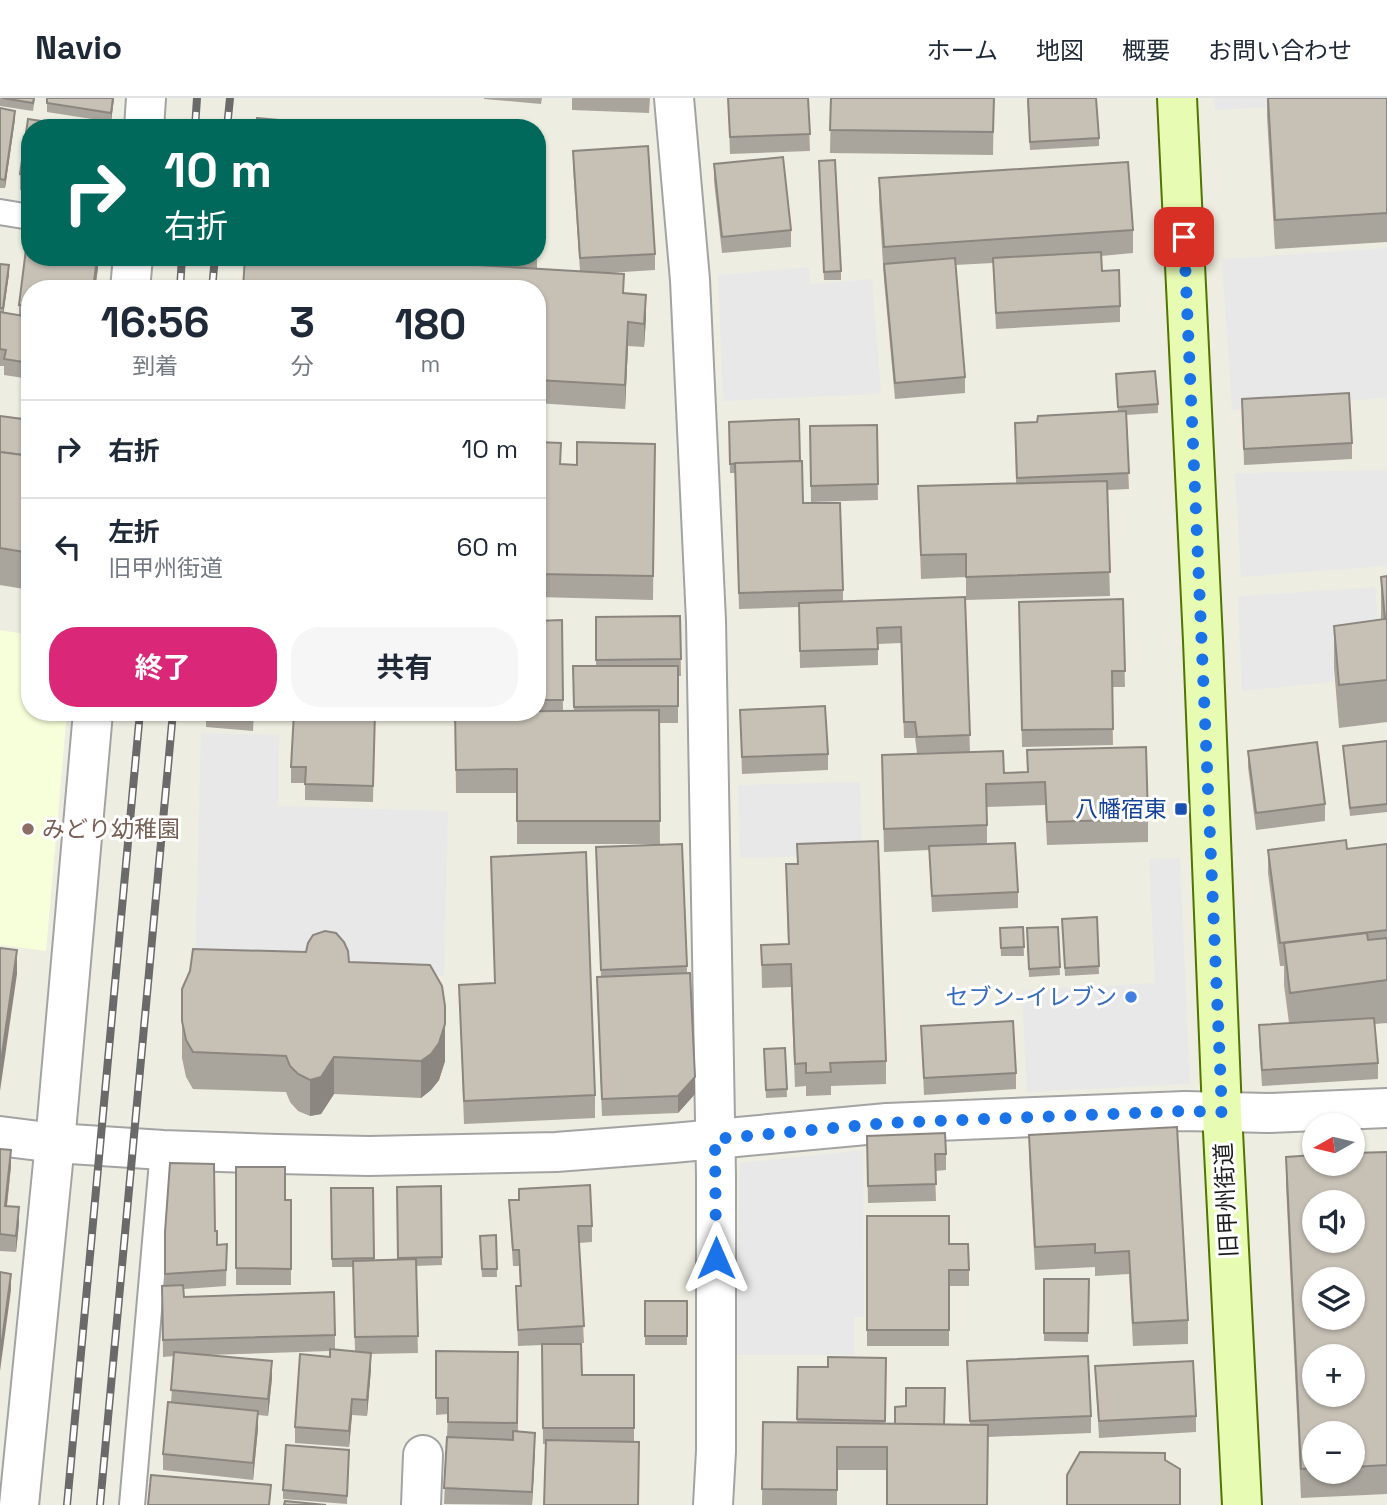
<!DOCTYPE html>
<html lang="ja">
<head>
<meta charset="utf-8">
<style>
	body { margin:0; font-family:"Space Grotesk","Noto Sans JP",sans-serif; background:#f6f6f7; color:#1f2937; height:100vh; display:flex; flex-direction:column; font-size:26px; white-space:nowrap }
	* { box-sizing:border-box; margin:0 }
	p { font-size:23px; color:#747a83 }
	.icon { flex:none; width:38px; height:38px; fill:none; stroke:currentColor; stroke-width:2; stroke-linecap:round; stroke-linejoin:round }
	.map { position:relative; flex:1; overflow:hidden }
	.side { position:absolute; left:21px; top:182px; width:525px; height:441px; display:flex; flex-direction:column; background:#fff; border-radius:28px; box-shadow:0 2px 5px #0004 }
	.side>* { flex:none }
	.hud { position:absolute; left:21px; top:21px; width:525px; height:147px; border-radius:28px; box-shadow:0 2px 5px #0004; background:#00695c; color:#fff; overflow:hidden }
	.needle { width:46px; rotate:262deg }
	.buttons { position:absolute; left:1302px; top:1015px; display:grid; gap:14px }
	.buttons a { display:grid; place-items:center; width:63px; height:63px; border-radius:50%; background:#fff; box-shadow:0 2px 5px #0004; font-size:35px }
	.pin { position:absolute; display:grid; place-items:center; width:60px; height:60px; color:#fff; margin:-30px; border-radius:14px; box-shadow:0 4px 10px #0006 }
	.me { position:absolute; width:77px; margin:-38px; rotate:0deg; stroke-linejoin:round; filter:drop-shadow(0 0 5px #0008) }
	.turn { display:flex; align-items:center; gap:24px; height:147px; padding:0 28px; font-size:32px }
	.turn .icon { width:91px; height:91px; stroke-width:2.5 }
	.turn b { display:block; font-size:49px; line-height:60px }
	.eta { display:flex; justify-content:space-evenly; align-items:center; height:119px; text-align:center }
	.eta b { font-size:42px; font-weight:700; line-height:49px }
	.cta { display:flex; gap:14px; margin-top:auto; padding:14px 28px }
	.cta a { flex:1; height:80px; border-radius:28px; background:#db2777; color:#fff; font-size:28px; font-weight:700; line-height:80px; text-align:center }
	.cta a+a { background:#f6f6f7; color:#1f2937 }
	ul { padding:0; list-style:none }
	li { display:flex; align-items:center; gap:21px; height:98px; padding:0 28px; border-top:2px solid #e0e1e3 }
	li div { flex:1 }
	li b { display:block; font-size:26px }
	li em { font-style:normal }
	header { display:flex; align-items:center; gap:42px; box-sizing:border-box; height:98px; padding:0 35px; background:#fff; border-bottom:2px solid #e0e1e3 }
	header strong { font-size:33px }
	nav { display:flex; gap:38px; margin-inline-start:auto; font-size:24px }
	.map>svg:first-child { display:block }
	.education { fill:#f7ffda }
	.parking { fill:#e8e8e8 }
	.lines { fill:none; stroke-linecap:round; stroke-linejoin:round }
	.service-casing { stroke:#a3a3a3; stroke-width:28 }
	.minor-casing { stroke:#a3a3a3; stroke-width:42 }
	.secondary-casing { stroke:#517501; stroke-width:42 }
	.service { stroke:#fff; stroke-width:24 }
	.minor { stroke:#fff; stroke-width:38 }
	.secondary { stroke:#e8fbb2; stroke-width:38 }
	.rail-casing { stroke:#6a6a6a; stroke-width:8 }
	.rail { stroke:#fff; stroke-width:5; stroke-dasharray:16; stroke-linecap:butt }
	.wall { fill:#aaa59c; fill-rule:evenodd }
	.shaded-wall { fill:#8b867f }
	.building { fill:#c6c0b5; stroke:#8b867f; stroke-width:2; fill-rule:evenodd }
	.route { stroke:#1a73e8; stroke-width:12; stroke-dasharray:0 21.6 }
	.transit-dot { fill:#1a4fb4; stroke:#fff; stroke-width:2.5 }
	.education-dot { fill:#8d6e63; stroke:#fff; stroke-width:2.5 }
	.shop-dot { fill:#3f7fe0; stroke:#fff; stroke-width:2.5 }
	.labels { text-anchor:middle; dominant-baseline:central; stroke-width:6; stroke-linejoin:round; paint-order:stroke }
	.transit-label { font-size:23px; fill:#164399; stroke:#fff; text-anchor:end }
	.education-label { font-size:23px; fill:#785e54; stroke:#fff; text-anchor:start }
	.shop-label { font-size:23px; fill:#366cbe; stroke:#fff; text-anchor:end }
	.street-label { font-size:23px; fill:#1c1c1c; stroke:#fff }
</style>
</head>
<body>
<header>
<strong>Navio</strong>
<nav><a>ホーム</a><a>地図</a><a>概要</a><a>お問い合わせ</a></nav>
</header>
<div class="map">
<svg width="1387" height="1407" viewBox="0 0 1387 1407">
	<rect width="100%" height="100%" fill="#eeede1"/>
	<polygon class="education" points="0,532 30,537 30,614 67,614 46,853 0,847"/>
	<g class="parking">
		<polygon points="1214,0 1304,0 1305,8 1215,12"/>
		<polygon points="1387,150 1387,300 1232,312 1222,161"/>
		<polygon points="809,169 810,186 872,181 881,296 723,303 718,177"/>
		<polygon points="1387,372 1387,468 1241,479 1235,375"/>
		<polygon points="1375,489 1382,561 1333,566 1333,584 1242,593 1238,498"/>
		<polygon points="201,635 279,637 278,708 448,713 444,878 195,871"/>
		<polygon points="860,684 862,757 740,760 738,687"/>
		<polygon points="1180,760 1190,986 1027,994 1022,892 1155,885 1149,761"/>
		<polygon points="863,1052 864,1219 854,1219 854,1257 735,1257 740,1065"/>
	</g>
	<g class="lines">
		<defs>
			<g id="service">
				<polyline points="0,114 30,119"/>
				<polyline points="132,1407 163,1052"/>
			</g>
			<g id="minor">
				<polyline points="674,0 690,182 706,523 716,1078 716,1353 713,1407"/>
				<polyline points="144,30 146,0"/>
				<polyline points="130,191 133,159"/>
				<polyline points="0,1038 55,1045 163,1052 277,1056 369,1058 556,1054 673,1045 887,1025 1185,1013 1268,1015 1387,1010"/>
				<polyline points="19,1407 55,1045 93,614"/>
				<polyline points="421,1407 423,1357"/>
			</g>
			<polyline id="secondary" points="1177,0 1203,543 1222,1014 1242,1407"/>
		</defs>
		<use href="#service" class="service-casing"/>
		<use href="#minor" class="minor-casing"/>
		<use href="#secondary" class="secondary-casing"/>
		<use href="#service" class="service"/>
		<use href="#minor" class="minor"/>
		<use href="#secondary" class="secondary"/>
		<defs>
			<g id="rail">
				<polyline points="195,30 197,0"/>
				<polyline points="227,30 230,0"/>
				<polyline points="180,191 182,159"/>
				<polyline points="212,191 215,159"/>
				<polyline points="67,1407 140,614"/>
				<polyline points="100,1407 173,614"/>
			</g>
		</defs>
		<use href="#rail" class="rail-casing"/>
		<use href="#rail" class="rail"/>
	</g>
	<g class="wall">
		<polygon points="0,0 35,0 33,13 0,8"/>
		<polygon points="47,0 114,0 111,24 47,14"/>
		<polygon points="484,0 542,0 541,6 484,1"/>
		<polygon points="572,0 650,0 649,15 572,12"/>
		<polygon points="728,0 808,0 810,53 730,56"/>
		<polygon points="831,0 994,0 993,57 830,55"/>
		<polygon points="1027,0 1099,40 1099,48 1030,52"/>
		<polygon points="1267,0 1387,0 1387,144 1275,151 1267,19"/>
		<polygon points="0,10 15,21 5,90 0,90"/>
		<polygon points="30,30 30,94 20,92 20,76"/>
		<polygon points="573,53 655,156 655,172 608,175 646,220 644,249 628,248 625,311 537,305 537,191 243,191 245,159 484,168 484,159 537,159 537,171 580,173 573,69"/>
		<polygon points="714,66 791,132 791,149 722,155 714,83"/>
		<polygon points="819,72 841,173 841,182 824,182"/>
		<polygon points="879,80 1133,132 1133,155 1101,158 1102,173 1120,208 1120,224 996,231 993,165 955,167 965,279 965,295 895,301 884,182 879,103"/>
		<polygon points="27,143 30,144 30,159 98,159 98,170 95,191 30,191 30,281 4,277 4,268 0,268 0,166 9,167 9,176 3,215 19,217 19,207"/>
		<polygon points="1116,284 1158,306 1158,315 1126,317 1129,391 1107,392 1110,498 966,502 966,479 921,481 918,388 1016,386 1015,325 1037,324 1118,314"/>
		<polygon points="1242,301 1352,345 1352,361 1244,367"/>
		<polygon points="0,318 30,322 30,492 0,487"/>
		<polygon points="729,324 800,363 803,405 843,492 843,503 965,499 970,654 917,655 915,640 904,640 901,545 878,546 878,567 800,570 799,509 739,511 735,375 730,375"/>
		<polygon points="877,327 878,402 811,404 810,328"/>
		<polygon points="537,344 561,366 577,367 655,346 653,502 537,499"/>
		<polygon points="1387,478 1387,624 1339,630 1334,570 1334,528 1381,522 1381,479"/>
		<polygon points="1123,501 1125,589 1112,589 1113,647 1022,649 1019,504"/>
		<polygon points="680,518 681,578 678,578 678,625 659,625 660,746 517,746 517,695 456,695 455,614 537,614 537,523 562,522 563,613 574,613 573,568 596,568 596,519"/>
		<polygon points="740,612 828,656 828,672 742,676"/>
		<polygon points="206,614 254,614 253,633 206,629"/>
		<polygon points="375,614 373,704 305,702 305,685 291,685 291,669"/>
		<polygon points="1387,643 1387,714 1350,718 1343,648"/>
		<polygon points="1248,653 1325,706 1325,723 1256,732 1248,669"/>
		<polygon points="882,657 1004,675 1027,674 1148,721 1148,744 1047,747 1045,707 987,709 987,746 1018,794 1018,810 932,814 929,752 884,754"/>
		<polygon points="682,746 687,875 695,996 678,1015 602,1018 597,895 597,879 601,879 596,749"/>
		<polygon points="797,746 886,963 886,986 831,988 831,997 806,998 806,988 795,989 791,889 762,890 761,847 788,846 786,766 797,766"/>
		<polygon points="1387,746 1387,925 1375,926 1378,965 1378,981 1262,988 1259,944 1259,927 1289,925 1284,887 1284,868 1280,868 1268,775 1268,752 1347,751"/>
		<polygon points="491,759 595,997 595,1020 464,1026 459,887 495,885"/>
		<polygon points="1097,819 1099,876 1065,878 1062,821"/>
		<polygon points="1023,829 1024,858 1001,858 1000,830"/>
		<polygon points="1058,829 1060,877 1029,879 1027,838"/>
		<polygon points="349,864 445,963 439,982 431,992 421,1000 334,996 321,1016 310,1018 298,1013 290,1004 286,994 193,991 186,979 182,960 182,907"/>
		<polygon points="921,928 1016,975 1016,991 924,997"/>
		<polygon points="785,950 787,999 766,1000 764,951"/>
		<polygon points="1029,1037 1188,1222 1188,1246 1133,1248 1129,1176 1095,1178 1095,1169 1035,1172 1029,1060"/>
		<polygon points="0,1051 11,1068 7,1108 19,1125 16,1154 0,1153"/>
		<polygon points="867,1054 946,1056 946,1072 935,1073 936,1103 868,1105"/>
		<path d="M1387 1054V1396L1301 1400 1286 1087V1059ZM1314 1335H1353V1374H1314Z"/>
		<polygon points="236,1069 285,1102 291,1102 291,1187 236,1187"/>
		<polygon points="441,1088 442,1167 416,1168 418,1255 371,1256 371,1271 367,1318 352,1317 349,1349 295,1345 295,1329 330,1259 330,1253 207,1257 272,1280 268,1318 258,1317 258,1330 253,1382 163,1372 163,1356 171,1305 174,1258 163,1259 162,1188 165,1187 165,1134 215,1133 217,1147 227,1146 226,1188 184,1191 184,1199 335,1237 335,1252 355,1253 353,1169 332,1169 331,1090 373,1090 374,1162 398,1161 397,1089"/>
		<polygon points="509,1102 592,1128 592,1144 579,1145 584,1245 553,1246 582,1277 634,1277 634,1344 543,1346 542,1247 518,1248 516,1188 520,1188 519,1168 513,1168"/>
		<polygon points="867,1118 949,1146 969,1172 969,1188 949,1188 949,1248 867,1248"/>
		<polygon points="496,1137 497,1179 482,1179 480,1146"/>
		<polygon points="1044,1181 1089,1181 1088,1244 1044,1243"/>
		<rect x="645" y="1203" width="42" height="44"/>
		<polygon points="436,1253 518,1254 518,1334 535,1351 532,1407 444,1406 448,1316 436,1317"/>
		<polygon points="886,1260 885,1326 970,1327 967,1263 1091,1318 1091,1335 988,1339 887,1372 837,1372 837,1407 738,1407 762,1407 763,1324 797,1324 798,1269 828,1269"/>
		<polygon points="1095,1268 1196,1318 1196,1334 1099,1340"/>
		<polygon points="349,1352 347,1406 283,1401 283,1392"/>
	</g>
	<g class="shaded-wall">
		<polygon points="113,0 114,0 111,24 111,15"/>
		<polygon points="15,13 15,21 5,90 5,82"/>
		<polygon points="97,159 98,170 95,191 93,191"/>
		<polygon points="9,167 9,176 3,219 3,210"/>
		<polygon points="646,197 646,220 644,249 644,226"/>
		<polygon points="628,224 628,248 625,311 625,287"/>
		<polygon points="17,852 17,876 0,993 0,970"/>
		<polygon points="445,908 445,963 439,982 431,992 421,1000 421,963"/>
		<polygon points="334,959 334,996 321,1016 310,1018 310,982"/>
		<polygon points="695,979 695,996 678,1015 678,998"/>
		<polygon points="11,1052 11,1068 5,1124 5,1108"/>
		<polygon points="19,1109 19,1125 16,1154 16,1138"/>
		<polygon points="11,1176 11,1192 0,1273 0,1257"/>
		<polygon points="371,1255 371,1271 367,1318 367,1302"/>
		<polygon points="272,1263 272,1280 268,1318 268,1301"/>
		<polygon points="352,1301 352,1317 349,1349 349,1333"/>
		<polygon points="258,1313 258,1330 253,1382 253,1365"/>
		<polygon points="535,1335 535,1351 532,1407 532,1394"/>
	</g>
	<g class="building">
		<polygon points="2,0 34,0 33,5"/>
		<polygon points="47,0 113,0 111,15 47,5"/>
		<polygon points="728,0 808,0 810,36 730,39"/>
		<polygon points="831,0 994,0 993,34 830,32"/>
		<polygon points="1028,0 1096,0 1099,40 1030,44"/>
		<polygon points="1268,0 1387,0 1387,115 1275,122"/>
		<polygon points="0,10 15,13 5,82 0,81"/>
		<polygon points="257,20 289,23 289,30 257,30"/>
		<polygon points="28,21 88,30 30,30 30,77 20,76"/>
		<polygon points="648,48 655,156 580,160 573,53"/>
		<polygon points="783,59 791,132 722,139 714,66"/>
		<polygon points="835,62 841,173 824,174 819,63"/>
		<polygon points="1128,64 1133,132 884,149 879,80"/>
		<polygon points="27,143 30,144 30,159 97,159 93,191 30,191 30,208 19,207"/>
		<polygon points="1101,154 1102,173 1119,172 1120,208 996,215 993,160"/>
		<polygon points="245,159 347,159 624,176 623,195 646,197 644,226 628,224 625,287 537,282 537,191 255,191 243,190"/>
		<polygon points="485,159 510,159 485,161"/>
		<polygon points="955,160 965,279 895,285 884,166"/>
		<polygon points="0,166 9,167 3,210 0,210"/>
		<polygon points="0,214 30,219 30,265 4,261 6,252 0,251"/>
		<polygon points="1155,273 1158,306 1118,309 1116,276"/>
		<polygon points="1349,295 1352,345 1244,351 1242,301"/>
		<polygon points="1126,313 1129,375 1017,380 1015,325 1037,324 1038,318"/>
		<polygon points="0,318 30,322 30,358 0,354"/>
		<polygon points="799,321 800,363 730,366 729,324"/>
		<polygon points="877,327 878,386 811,388 810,328"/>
		<polygon points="537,344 561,345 560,366 577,367 577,344 655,346 653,478 537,476"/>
		<polygon points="0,354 30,358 30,455 0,450"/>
		<polygon points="802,363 803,405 840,405 843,492 739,495 735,365"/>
		<polygon points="1107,383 1110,474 966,479 966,456 921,457 918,388"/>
		<polygon points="1387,478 1387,582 1339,587 1334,528 1385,521 1381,479"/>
		<polygon points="965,499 970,637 917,639 915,624 904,624 901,529 877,530 878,551 800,553 799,505"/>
		<polygon points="1123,501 1125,573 1112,573 1113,631 1022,632 1019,504"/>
		<polygon points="680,518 681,561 596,562 596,519"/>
		<polygon points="562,522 563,602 537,602 537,523"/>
		<polygon points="573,568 678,568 678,608 574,609"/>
		<polygon points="825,608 828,656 742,659 740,612"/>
		<polygon points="659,612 660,723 517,723 517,671 456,672 455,614"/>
		<polygon points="223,614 253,614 253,617"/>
		<polygon points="294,614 375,614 373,688 305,686 306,669 291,669"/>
		<polygon points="1387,643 1387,706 1350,710 1343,648"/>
		<polygon points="1317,644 1325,706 1256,715 1248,653"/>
		<polygon points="1146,649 1148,721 1047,724 1045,684 986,686 987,727 884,731 882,657 1003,653 1004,675 1028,674 1027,652"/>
		<polygon points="1346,742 1347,751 1387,746 1387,832 1280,845 1268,752"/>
		<polygon points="878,743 886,963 830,965 831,974 806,975 806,965 795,966 791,866 762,867 761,847 789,846 786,766 798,766 797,746"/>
		<polygon points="1015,745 1018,794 932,798 929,748"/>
		<polygon points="682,746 687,868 601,872 596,749"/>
		<polygon points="586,754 595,997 464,1003 459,887 495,885 491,759"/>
		<polygon points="1097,819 1099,868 1065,870 1062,821"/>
		<polygon points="1023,829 1024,849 1001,850 1000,830"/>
		<polygon points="1058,829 1060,869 1029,871 1027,830"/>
		<polygon points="325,833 336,835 344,844 348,853 349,864 430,867 442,888 445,908 445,926 439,945 431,956 421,963 334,959 321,979 310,982 298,976 290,968 286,958 193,954 186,942 182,923 182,891 190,873 193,851 306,854 308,845 313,837"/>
		<polygon points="1367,835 1368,842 1387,840 1387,882 1290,895 1284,845"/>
		<polygon points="0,850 17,852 0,970"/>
		<polygon points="690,875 695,979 678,998 602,1001 597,879"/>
		<polygon points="1374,920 1378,965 1262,972 1259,927"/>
		<polygon points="1013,923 1016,975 924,980 921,928"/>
		<polygon points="785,950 787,991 766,992 764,951"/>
		<polygon points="1177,1029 1188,1222 1133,1225 1129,1153 1095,1155 1095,1146 1035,1149 1029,1037"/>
		<polygon points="945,1035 946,1056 935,1056 936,1086 868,1088 867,1038"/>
		<polygon points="0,1051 11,1052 5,1108 19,1109 16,1138 0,1136"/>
		<path d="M1387 1054V1367L1353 1369V1335H1314V1370L1301 1371 1286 1059 1314 1057V1066H1353V1055ZM1314 1104H1353V1143H1314ZM1314 1181H1353V1220H1314ZM1314 1258H1353V1297H1314Z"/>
		<polygon points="170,1065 214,1066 215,1133 217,1133 217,1147 227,1146 226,1172 165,1176 165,1134"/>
		<polygon points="236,1069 285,1069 285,1102 291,1102 291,1171 236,1170"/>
		<polygon points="590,1087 592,1128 578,1128 584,1228 518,1232 516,1188 521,1188 519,1152 513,1152 509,1102 519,1102 519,1091"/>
		<polygon points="441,1088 442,1159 398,1160 397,1089"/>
		<polygon points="331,1090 373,1090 374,1160 332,1161"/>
		<polygon points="867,1118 949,1118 949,1146 968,1146 969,1172 949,1172 949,1232 867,1232"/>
		<polygon points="496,1137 497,1171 482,1171 480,1138"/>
		<polygon points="416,1161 418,1238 355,1239 353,1163"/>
		<polygon points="0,1174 11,1176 0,1257"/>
		<polygon points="1044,1181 1089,1181 1088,1235 1044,1235"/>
		<polygon points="183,1187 184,1199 334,1194 335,1237 163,1242 162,1188"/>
		<rect x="645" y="1203" width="42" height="35"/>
		<polygon points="542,1246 581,1246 582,1277 634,1277 634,1330 543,1330"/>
		<polygon points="330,1251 371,1255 367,1302 352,1301 349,1333 295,1329 300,1256 330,1259"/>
		<polygon points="436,1253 518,1254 517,1325 448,1324 448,1300 436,1300"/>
		<polygon points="174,1254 272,1263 268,1301 171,1292"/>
		<polygon points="1088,1258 1091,1318 970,1323 967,1263"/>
		<polygon points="828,1259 886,1260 885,1323 797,1321 798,1269 828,1269"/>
		<polygon points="1193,1263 1196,1318 1099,1323 1095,1268"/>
		<polygon points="906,1290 945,1290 944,1327 895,1326 895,1309 906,1308"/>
		<polygon points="168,1304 258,1313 253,1365 163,1356"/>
		<polygon points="763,1324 988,1327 987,1407 887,1407 887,1349 837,1349 837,1392 762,1391"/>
		<polygon points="513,1333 535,1335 532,1394 444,1390 447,1339 513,1342"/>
		<polygon points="546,1342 639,1344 638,1407 544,1407"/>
		<polygon points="286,1347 349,1352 347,1398 283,1392"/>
		<polygon points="1080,1354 1165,1355 1165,1362 1180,1371 1180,1407 1067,1407 1067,1377"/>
		<polygon points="151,1377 271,1387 269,1407 148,1407"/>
		<polygon points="285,1403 326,1407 284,1407"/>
	</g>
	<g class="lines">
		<polyline class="route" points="716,1160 715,1041 887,1025 1185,1013 1222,1014 1184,139"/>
	</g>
	<rect class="transit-dot" x="1174" y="704" width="14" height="14" rx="3.5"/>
	<circle class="education-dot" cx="28" cy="731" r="7"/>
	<circle class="shop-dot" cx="1131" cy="899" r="7"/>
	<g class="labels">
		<g class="transit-label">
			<text x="1167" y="711">八幡宿東</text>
		</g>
		<g class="education-label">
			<text x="42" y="731">みどり幼稚園</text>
		</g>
		<g class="shop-label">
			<text x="1117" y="899">セブン-イレブン</text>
		</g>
		<g class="street-label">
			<text transform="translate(1226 1102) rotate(-93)">旧甲州街道</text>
		</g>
	</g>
</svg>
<div class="buttons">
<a><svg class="needle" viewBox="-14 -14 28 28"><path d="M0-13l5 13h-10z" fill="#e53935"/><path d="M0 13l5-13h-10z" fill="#747a83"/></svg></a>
<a><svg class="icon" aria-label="sound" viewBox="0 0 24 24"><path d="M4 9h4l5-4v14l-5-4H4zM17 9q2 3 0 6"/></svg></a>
<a><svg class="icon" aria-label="layers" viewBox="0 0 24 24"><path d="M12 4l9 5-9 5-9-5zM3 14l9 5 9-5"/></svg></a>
<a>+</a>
<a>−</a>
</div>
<div class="pin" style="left:1184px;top:139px;background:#d93025"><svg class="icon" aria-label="arrive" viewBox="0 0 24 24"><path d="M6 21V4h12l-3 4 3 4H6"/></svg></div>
<svg class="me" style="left:716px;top:1160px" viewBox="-20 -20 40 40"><path d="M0-17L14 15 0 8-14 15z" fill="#1a73e8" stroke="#fff" stroke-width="4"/></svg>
<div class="hud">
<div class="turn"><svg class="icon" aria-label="right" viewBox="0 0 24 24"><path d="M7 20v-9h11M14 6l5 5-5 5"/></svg><div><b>10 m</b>右折</div></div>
</div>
<section class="side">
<div class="eta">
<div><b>16:56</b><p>到着</p></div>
<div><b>3</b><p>分</p></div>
<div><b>180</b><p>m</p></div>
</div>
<ul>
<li><svg class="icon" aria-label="right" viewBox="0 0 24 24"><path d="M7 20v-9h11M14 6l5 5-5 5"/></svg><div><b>右折</b></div><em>10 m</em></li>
<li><svg class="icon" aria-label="left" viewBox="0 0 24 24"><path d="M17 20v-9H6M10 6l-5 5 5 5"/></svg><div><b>左折</b><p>旧甲州街道</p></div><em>60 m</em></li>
</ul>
<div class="cta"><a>終了</a><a>共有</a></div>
</section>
</div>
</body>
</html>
